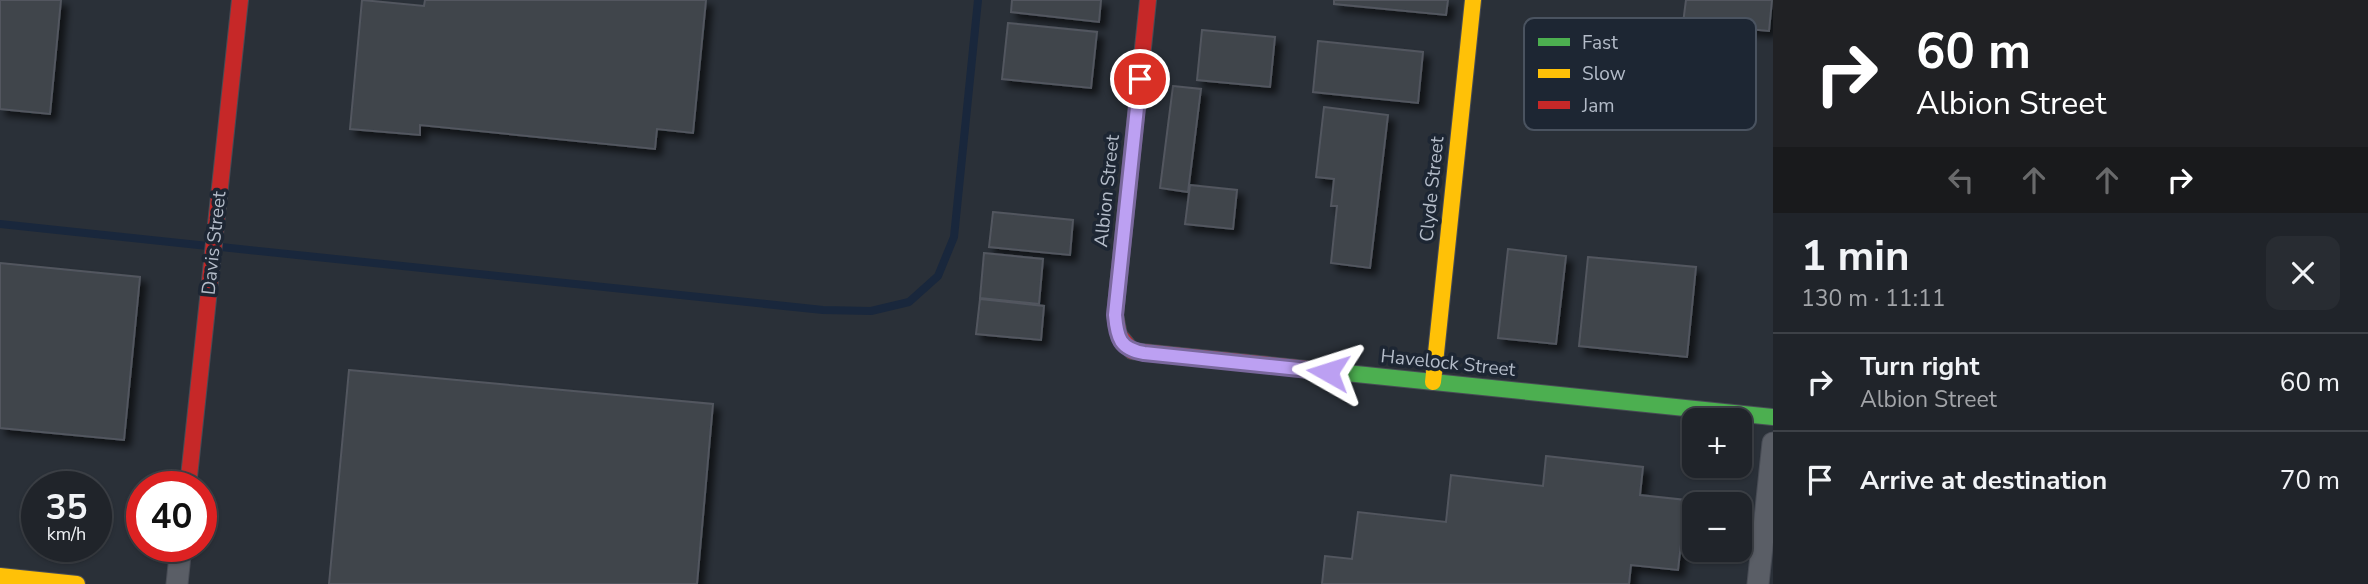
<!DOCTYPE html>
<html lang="en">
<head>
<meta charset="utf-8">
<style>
	body { margin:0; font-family:"Nunito Sans",sans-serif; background:#282c32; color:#f1f3f6; height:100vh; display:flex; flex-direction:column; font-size:26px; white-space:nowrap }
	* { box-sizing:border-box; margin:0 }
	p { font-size:23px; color:#a2a4a8 }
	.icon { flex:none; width:38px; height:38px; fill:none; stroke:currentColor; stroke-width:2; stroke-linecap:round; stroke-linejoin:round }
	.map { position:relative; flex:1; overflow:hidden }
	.details { display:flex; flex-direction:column; background:#20242a; width:595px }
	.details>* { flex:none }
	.guide { background:#202124; color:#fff; overflow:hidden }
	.fabs { position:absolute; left:1682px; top:408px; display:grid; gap:14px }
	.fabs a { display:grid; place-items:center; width:70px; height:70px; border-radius:14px; background:#20242a; box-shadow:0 2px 5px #0004,0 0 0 2px #3d4147; font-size:35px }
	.speed { position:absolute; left:21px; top:471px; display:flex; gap:14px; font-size:35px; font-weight:700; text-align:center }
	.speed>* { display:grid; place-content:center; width:91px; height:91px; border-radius:50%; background:#20242a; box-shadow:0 2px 5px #0004,0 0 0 2px #3d4147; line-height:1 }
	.speed small { font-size:18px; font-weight:400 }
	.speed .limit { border:10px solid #d22; background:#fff; color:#111 }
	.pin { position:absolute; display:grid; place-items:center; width:60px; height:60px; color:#fff; margin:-30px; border:4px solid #fff; border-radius:50%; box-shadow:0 2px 7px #0007 }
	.me { position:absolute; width:77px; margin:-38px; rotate:276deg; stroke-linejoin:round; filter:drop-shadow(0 0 5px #0008) }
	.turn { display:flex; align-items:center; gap:24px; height:147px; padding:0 28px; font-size:32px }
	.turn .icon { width:91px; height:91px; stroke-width:2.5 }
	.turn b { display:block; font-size:49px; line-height:60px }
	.lanes { display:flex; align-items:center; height:66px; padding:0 28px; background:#0003; justify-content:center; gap:35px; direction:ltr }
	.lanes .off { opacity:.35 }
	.round { display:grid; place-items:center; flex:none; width:74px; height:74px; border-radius:14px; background:#282c32 }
	.head { display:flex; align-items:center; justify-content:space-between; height:119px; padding:0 28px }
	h1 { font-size:42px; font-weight:700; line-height:52px }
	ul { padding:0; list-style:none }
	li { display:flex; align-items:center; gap:21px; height:98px; padding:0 28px; border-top:2px solid #3d4147 }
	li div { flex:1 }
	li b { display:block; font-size:26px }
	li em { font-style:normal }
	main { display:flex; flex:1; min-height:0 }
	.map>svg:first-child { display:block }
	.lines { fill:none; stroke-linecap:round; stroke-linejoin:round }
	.stream { stroke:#19273c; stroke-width:8 }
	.building { fill:#3f444c; stroke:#52575f; stroke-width:2; filter:url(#shadow) }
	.street-casing { stroke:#484c55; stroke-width:23 }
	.fast-casing { stroke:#484c55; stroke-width:18 }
	.slow-casing { stroke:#484c55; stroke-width:18 }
	.jam-casing { stroke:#484c55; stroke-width:18 }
	.street { stroke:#5a5e66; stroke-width:21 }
	.fast { stroke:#4caf50; stroke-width:16 }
	.slow { stroke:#ffc107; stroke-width:16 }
	.jam { stroke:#c62828; stroke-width:16 }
	.route-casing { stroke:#7a689d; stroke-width:18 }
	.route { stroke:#bca0f2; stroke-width:12 }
	.labels { text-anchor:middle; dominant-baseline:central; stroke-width:7; stroke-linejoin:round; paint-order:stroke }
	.street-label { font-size:19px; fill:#b4bcc9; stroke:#1d2633 }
	.key { fill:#1d2633; stroke:#4a5360; stroke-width:2 }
	.key-label { font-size:19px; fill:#b4bcc9 }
</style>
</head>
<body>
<main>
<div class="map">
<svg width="1773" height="584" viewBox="0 0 1773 584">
	<defs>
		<filter id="shadow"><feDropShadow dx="6" dy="6" stdDeviation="3.5" flood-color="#0009"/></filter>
	</defs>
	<rect width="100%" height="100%" fill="#2a3038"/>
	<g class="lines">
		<g class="stream">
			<polyline points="0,224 208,246"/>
			<polyline points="221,247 823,310 871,311 909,302 938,276 954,237 978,0"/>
		</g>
	</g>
	<g class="building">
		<polygon points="0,0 61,0 50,114 0,109"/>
		<polygon points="362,0 424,6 425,0 706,0 693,133 657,129 655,149 420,125 420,135 350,129"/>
		<polygon points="1012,0 1101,0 1099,22 1011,12"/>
		<polygon points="1334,0 1448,0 1446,15 1334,4"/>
		<polygon points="1686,0 1772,0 1769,31 1683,23"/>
		<polygon points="1008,23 1097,32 1091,88 1002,79"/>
		<polygon points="1202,30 1275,37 1270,87 1197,80"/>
		<polygon points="1318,41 1423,52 1418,103 1313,92"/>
		<polygon points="1173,86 1201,89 1188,192 1160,188"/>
		<polygon points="1324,107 1388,115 1370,268 1331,263 1337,206 1331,206 1334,179 1316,177"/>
		<polygon points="1190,185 1237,190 1233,229 1185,224"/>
		<polygon points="993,212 1073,220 1070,255 989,247"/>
		<polygon points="1508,249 1566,256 1556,344 1498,338"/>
		<polygon points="984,253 1043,259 1039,304 980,298"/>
		<polygon points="1588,257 1696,267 1687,357 1579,346"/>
		<polygon points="0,263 140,277 124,440 0,428"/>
		<polygon points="980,299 1044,306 1041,340 976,334"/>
		<polygon points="349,370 713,404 697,584 329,584"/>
		<polygon points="1546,456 1643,467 1640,495 1686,500 1678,570 1631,565 1629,584 1322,584 1325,556 1352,559 1358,512 1446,522 1451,475 1543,486"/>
	</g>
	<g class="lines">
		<defs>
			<g id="street">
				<polyline points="177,584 181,546"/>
				<polyline points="1758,584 1773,443"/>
			</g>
			<polyline id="fast" points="1317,370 1773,417"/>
			<g id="slow">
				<polyline points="1433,382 1473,0"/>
				<polyline points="0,576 77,584"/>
			</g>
			<g id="jam">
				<polyline points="1148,0 1115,315 1119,335 1132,351 1317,370"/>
				<polyline points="188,486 240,0"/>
			</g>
		</defs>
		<use href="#street" class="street-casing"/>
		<use href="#fast" class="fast-casing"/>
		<use href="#slow" class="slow-casing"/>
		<use href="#jam" class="jam-casing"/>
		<use href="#street" class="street"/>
		<use href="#fast" class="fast"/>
		<use href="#slow" class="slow"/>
		<use href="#jam" class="jam"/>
	</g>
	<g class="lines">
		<defs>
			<path id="route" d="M1140 79 1115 315C1117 338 1120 349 1144 353L1328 372"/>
		</defs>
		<use href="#route" class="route-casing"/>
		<use href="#route" class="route"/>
	</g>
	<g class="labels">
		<g class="street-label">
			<text transform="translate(1432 189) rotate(-84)">Clyde Street</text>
			<text transform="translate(1107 191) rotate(-84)">Albion Street</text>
			<text transform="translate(214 243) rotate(-84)">Davis Street</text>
			<text transform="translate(1448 363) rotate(6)">Havelock Street</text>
		</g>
	</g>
	<rect x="1524" y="18" width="232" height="112" rx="10" class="key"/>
	<rect x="1538" y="38" width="32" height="8" fill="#4caf50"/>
	<rect x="1538" y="69" width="32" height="9" fill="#ffc107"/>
	<rect x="1538" y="101" width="32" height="8" fill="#c62828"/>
	<g class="key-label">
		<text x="1582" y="49">Fast</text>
		<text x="1582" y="80">Slow</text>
		<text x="1582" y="112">Jam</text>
	</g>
</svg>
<div class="fabs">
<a>+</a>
<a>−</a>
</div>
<div class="speed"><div>35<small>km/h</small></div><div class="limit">40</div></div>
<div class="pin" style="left:1140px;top:79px;background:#d93025"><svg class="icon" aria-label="arrive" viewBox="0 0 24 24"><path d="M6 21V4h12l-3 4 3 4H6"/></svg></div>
<svg class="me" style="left:1328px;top:372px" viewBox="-20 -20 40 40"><path d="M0-17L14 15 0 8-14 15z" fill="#bca0f2" stroke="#fff" stroke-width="4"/></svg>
</div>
<section class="details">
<div class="guide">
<div class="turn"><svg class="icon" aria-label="right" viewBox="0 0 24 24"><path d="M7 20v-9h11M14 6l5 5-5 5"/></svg><div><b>60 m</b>Albion Street</div></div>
<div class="lanes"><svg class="icon off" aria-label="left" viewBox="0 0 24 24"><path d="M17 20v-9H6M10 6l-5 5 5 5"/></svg><svg class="icon off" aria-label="ahead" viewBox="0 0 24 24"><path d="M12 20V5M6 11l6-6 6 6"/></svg><svg class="icon off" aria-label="ahead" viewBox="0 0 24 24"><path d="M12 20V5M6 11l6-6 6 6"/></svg><svg class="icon" aria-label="right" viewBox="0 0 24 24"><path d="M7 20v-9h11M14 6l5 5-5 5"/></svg></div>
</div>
<div class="head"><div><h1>1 min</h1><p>130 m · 11:11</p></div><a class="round"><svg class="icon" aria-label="close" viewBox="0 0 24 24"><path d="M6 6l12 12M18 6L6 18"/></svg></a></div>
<ul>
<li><svg class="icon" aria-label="right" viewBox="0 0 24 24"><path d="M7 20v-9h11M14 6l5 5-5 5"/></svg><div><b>Turn right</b><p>Albion Street</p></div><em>60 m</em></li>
<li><svg class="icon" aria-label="arrive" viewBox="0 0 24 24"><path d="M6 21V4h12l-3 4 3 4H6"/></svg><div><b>Arrive at destination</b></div><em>70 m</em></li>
</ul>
</section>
</main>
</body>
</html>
